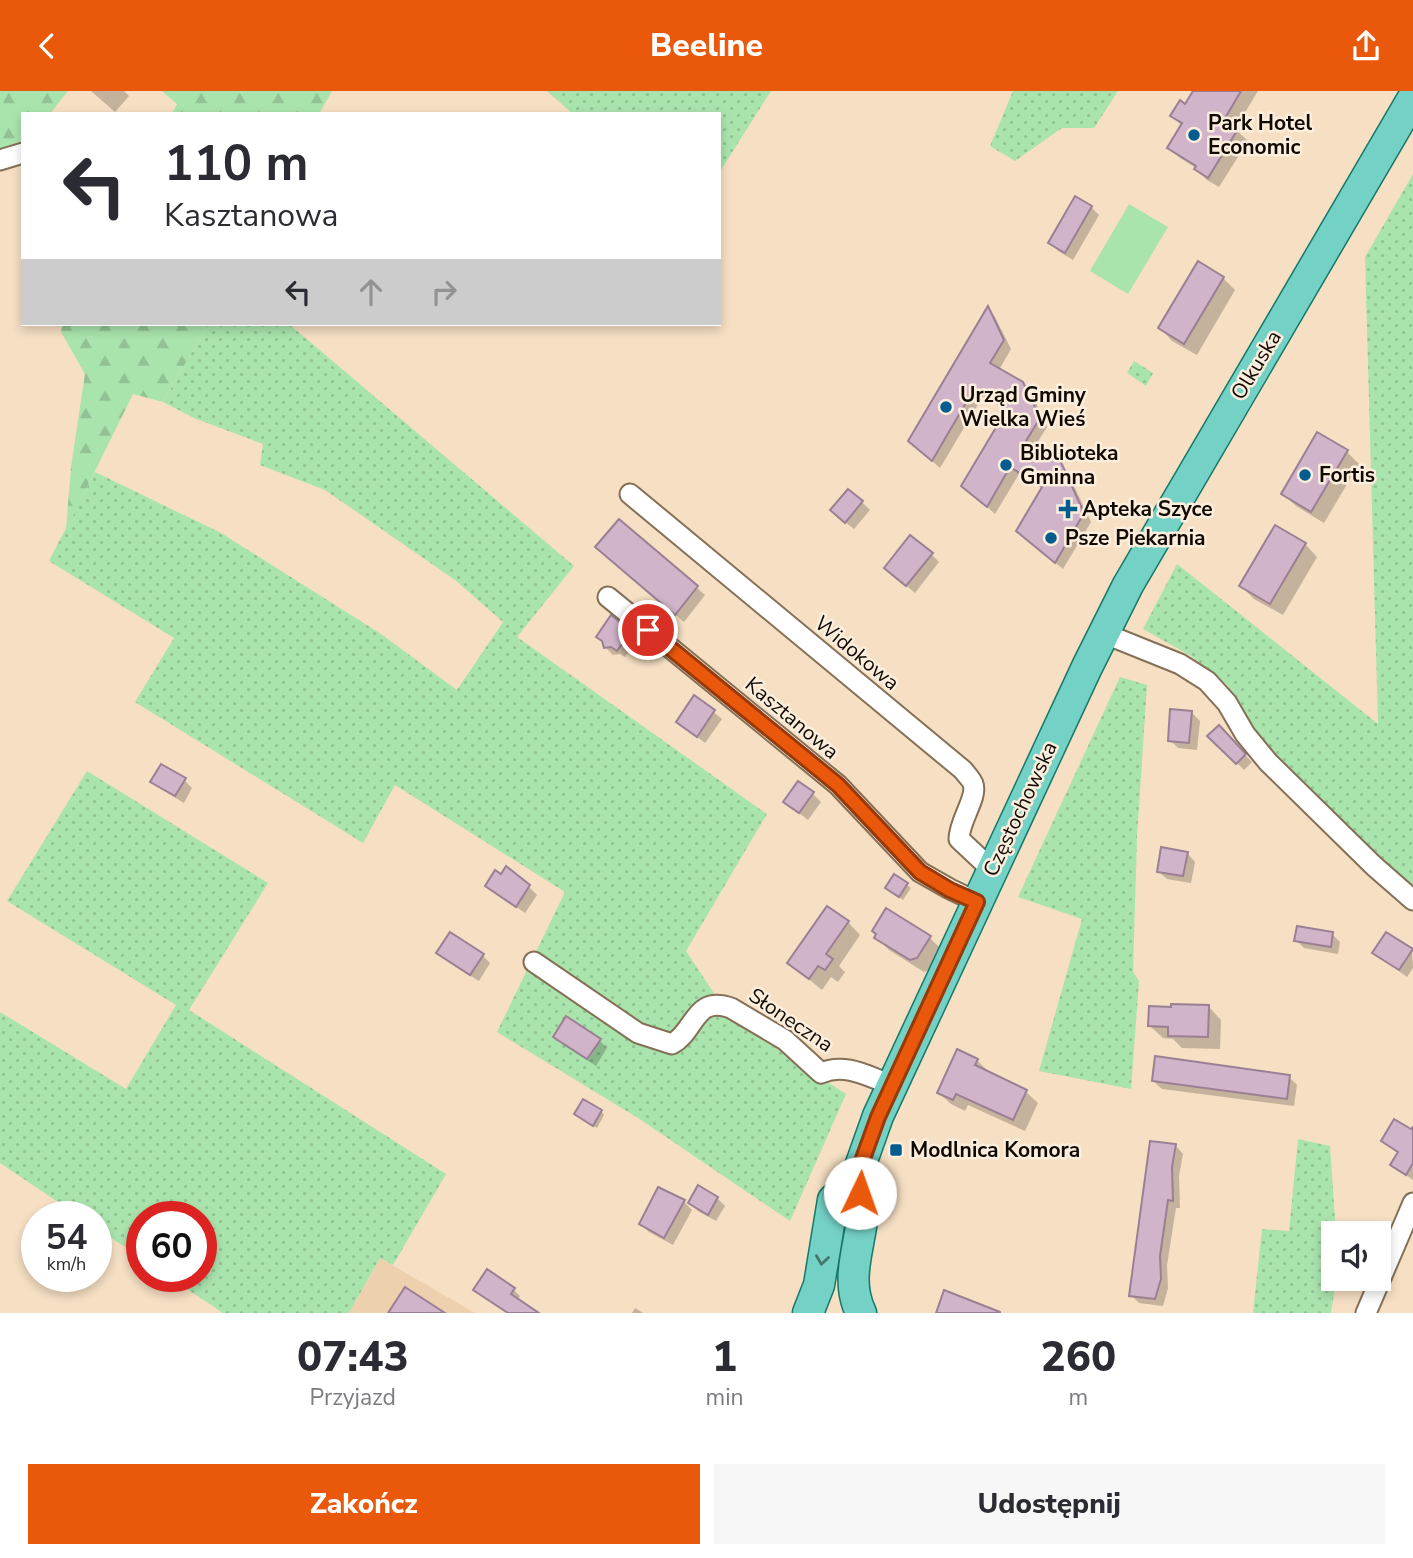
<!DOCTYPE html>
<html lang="pl">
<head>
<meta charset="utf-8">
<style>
	body { margin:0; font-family:"Nunito Sans",sans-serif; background:#f7f7f7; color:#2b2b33; height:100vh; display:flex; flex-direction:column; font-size:26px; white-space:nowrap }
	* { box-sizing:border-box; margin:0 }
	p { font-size:23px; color:#7c7c81 }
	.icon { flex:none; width:38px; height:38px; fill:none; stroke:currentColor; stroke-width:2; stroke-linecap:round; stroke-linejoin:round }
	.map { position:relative; height:1222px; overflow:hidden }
	.side { display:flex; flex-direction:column; background:#fff; flex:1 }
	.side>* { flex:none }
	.top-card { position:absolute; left:21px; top:21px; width:700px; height:214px; border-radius:0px; box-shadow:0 4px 10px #0003; background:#fff; color:#2b2b33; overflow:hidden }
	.controls { position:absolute; left:1321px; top:1130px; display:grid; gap:14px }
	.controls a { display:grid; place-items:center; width:70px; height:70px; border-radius:0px; background:#fff; box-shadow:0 4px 10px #0003; font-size:35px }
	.speed { position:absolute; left:21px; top:1110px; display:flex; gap:14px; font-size:35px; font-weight:700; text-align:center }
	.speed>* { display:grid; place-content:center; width:91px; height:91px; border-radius:50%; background:#fff; box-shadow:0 4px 10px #0003; line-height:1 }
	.speed small { font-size:18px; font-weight:400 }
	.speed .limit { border:10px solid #d22; background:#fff; color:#111 }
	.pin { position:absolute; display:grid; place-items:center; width:60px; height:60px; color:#fff; margin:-30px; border:4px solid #fff; border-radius:50%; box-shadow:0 2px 7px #0007 }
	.me { position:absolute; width:77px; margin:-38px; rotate:3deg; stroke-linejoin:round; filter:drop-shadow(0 0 5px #0008) }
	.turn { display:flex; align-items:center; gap:24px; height:147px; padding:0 28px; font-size:32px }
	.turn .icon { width:91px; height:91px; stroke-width:2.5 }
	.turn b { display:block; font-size:49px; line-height:60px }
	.lanes { display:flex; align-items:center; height:66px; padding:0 28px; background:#0003; justify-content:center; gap:35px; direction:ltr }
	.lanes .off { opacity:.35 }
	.eta { display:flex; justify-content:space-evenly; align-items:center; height:119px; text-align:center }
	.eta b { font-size:42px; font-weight:800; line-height:49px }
	.primary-button { display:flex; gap:14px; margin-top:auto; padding:14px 28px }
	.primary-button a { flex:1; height:80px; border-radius:0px; background:#ea580c; color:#fff; font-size:28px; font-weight:800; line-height:80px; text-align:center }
	.primary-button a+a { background:#f7f7f7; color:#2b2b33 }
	header { display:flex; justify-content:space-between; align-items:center; height:91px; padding:0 28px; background:#ea580c; color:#fff; font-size:32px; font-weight:800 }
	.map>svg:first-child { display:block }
	.built { fill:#edd1af }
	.green { fill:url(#green-dots) }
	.forest { fill:url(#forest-firs) }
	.pitch { fill:#aae4ad }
	.shadow { fill:#0003 }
	.building { fill:#d1b4ca; stroke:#9b7f94; stroke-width:2 }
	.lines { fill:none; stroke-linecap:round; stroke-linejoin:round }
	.street-casing { stroke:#847056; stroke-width:23 }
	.primary-casing { stroke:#157868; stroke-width:33 }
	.street { stroke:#fff; stroke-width:19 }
	.primary { stroke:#74d1c5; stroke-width:30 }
	.oneway { stroke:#47776e }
	.route-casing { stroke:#983908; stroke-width:18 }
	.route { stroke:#ea580c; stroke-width:12 }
	.poi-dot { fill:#025d8e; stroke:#fceedd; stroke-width:2.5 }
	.labels { text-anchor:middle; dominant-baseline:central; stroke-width:5; stroke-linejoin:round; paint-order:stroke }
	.poi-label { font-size:21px; font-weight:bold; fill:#110a03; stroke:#fceedd; text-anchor:start }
	.street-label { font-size:21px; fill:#110a03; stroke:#fceedd }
</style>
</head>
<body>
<header><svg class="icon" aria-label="back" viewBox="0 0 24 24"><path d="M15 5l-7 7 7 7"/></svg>Beeline<svg class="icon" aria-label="share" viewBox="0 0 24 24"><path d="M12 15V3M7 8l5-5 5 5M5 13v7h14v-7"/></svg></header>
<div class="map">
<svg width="1413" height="1222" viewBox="0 0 1413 1222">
	<defs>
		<pattern id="green-dots" width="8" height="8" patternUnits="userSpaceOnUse" patternTransform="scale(1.75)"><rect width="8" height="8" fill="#aae4ad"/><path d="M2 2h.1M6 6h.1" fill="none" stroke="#91c293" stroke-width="1.8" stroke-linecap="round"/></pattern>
		<pattern id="forest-firs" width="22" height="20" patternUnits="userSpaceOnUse" patternTransform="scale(1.75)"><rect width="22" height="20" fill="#aae4ad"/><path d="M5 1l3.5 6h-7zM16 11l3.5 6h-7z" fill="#91c293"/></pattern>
	</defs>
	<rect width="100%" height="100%" fill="#f6dfc3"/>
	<polygon class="built" points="380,1167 475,1222 349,1222"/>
	<g class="green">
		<polygon points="547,0 771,0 719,82 719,23 573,23"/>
		<polygon points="1013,0 1118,0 1094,37 1062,37 1015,70 990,55"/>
		<polygon points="1413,83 1413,803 1307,701 1260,646 1227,594 1191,565 1143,538 1177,473 1378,633 1365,166"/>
		<polygon points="208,233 289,233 574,475 517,546 767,723 686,860 731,928 846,1003 790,1130 638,1027 497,941 565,801 395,694 363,752 135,611 174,547 49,470 95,381 221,442 381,543 457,599 503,531 455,489 325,399 260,374 263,353 194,327 163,311"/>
		<polygon points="1134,270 1153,282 1146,295 1127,282"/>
		<polygon points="1120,586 1147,594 1137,746 1133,881 1139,890 1131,998 1039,980 1082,828 1018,806"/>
		<polygon points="87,680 268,792 189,919 446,1083 393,1174 380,1167 349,1222 223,1222 168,1185 201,1185 201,1125 142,1125 142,1167 96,1137 96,1125 79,1125 0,1072 0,921 126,998 176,914 7,810"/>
		<polygon points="1298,1048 1330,1055 1336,1143 1334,1143 1334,1188 1336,1188 1331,1222 1253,1222 1262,1138 1289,1140"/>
	</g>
	<g class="forest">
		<polygon points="0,0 68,0 50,23 23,23 23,50 0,57"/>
		<polygon points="162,0 332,0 319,23 172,23 177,13"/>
		<polygon points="62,233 208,233 163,311 133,303 66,439 71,376 85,283 61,241"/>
	</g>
	<polygon class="pitch" points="1129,113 1168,136 1128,203 1090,180"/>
	<g class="shadow">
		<polygon points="91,0 124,0 129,5 115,21"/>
		<polygon points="1202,0 1258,0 1235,38 1248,50 1219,96 1207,89 1196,77 1180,67 1169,57 1182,35 1172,25"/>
		<polygon points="1091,116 1099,124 1073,169 1058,160 1050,152"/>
		<polygon points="1223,187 1235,199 1197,264 1172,250 1160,237"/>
		<polygon points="988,218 995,226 1011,258 999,279 1022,293 1031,301 1047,336 1034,357 1059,371 1067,380 1091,431 1063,478 1026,448 1043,398 1019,383 995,423 972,402 1008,320 983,305 940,377 910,350"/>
		<polygon points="1347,361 1359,373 1324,432 1296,415 1283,403"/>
		<polygon points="862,411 870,419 854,438 840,427"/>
		<polygon points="619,430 705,504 684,531 605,463"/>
		<polygon points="1305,453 1317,466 1283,524 1254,508 1241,495"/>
		<polygon points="931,463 939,471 915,502 886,477"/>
		<polygon points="629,542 637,550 625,566 620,563 613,564 605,556"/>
		<polygon points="695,606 722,628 705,652 678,631"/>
		<polygon points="1192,622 1200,630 1197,659 1178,657 1170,649"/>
		<polygon points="1226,644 1252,671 1244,679 1210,645"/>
		<polygon points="184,689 192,697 184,712 161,698 153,690"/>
		<polygon points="813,703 821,711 808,729 785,711"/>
		<polygon points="1187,762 1195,771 1191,792 1167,788 1158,780"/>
		<polygon points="895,785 911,797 903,809 890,800"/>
		<polygon points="487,795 529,796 537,804 525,822"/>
		<polygon points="827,817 848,831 860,844 839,875 845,881 838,891 831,886 822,899 789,872"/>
		<polygon points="1332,843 1340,851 1338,863 1304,857 1296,849"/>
		<polygon points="876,846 930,847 942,859 929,879 924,881 889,859"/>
		<polygon points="1412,859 1413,877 1407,886 1374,862"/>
		<polygon points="439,862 482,864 490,872 479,890 447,870"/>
		<polygon points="1209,916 1221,929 1220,958 1182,957 1173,948 1163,947 1150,935"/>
		<polygon points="555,946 599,949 607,957 596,975 563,954"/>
		<polygon points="977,969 989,981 1026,1001 1038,1012 1025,1040 968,1014 965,1020 951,1013 939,1002"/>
		<polygon points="1289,986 1297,994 1294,1015 1162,998 1153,990"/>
		<polygon points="601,1020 604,1024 597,1037 580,1026"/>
		<polygon points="1413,1041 1413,1089 1392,1074 1399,1063 1383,1050"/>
		<polygon points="1175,1054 1183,1063 1179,1085 1180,1117 1176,1117 1167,1174 1168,1197 1163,1215 1139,1212 1131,1204"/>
		<polygon points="717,1107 725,1115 716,1130 698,1120 690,1112"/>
		<polygon points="684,1111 692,1119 673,1154 649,1141 641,1133"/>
		<polygon points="475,1199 514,1199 520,1205 517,1210 536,1222 508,1222"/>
		<polygon points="635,1217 643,1222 632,1222"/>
	</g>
	<g class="building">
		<polygon points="1193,0 1241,0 1224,29 1238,38 1208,87 1194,78 1196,75 1167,57 1182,32 1170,25 1180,9 1185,13"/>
		<polygon points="1075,105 1092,115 1065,162 1048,152"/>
		<polygon points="1198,170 1224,186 1184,253 1158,237"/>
		<polygon points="988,215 1004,249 990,272 1023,291 1040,327 1026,350 1060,369 1084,422 1055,472 1016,440 1042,396 1010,376 987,416 961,395 1007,318 974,298 932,370 908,350"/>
		<polygon points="1317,341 1348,359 1311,421 1281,403"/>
		<polygon points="848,398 863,410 845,432 830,419"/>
		<polygon points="619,428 698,495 675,524 595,456"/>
		<polygon points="1275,434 1306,452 1270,513 1239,495"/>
		<polygon points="910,444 933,462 906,495 884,477"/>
		<polygon points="611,524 631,540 617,560 611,556 604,557 602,550 596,546"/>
		<polygon points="694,604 715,619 697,646 676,631"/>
		<polygon points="1170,618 1192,620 1189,652 1168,650"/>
		<polygon points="1219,634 1246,663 1236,673 1207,645"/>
		<polygon points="161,673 186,687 175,705 150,691"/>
		<polygon points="798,690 814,701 799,722 783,711"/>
		<polygon points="1161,756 1188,761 1183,785 1157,781"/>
		<polygon points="506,775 530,794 516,816 485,795 495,779 501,783"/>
		<polygon points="894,783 908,792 899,806 885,797"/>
		<polygon points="827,815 849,830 826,863 833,868 825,879 818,875 809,888 787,872"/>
		<polygon points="886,817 931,845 917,867 910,869 874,847 876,843 872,840"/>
		<polygon points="1297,835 1333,841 1331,856 1294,850"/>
		<polygon points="450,841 484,863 470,884 436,862"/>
		<polygon points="1386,841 1413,858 1399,879 1372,862"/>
		<polygon points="1171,913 1209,914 1208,946 1168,945 1168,936 1148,935 1149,915 1171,916"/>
		<polygon points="566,925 601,948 587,968 553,946"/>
		<polygon points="957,958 978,968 975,974 1027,999 1013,1029 956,1003 953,1009 937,1002"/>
		<polygon points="1155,965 1290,984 1287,1008 1152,990"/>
		<polygon points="583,1008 602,1019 593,1035 574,1023"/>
		<polygon points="1394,1028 1411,1038 1413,1036 1413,1072 1406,1084 1390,1074 1398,1061 1381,1050"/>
		<polygon points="1150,1050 1176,1053 1172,1076 1173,1110 1168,1109 1160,1165 1161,1188 1155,1208 1129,1205"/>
		<polygon points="698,1094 718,1106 708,1124 688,1112"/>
		<polygon points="658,1096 685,1109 664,1147 639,1133"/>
		<polygon points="487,1178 515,1197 511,1203 539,1222 508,1222 473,1199"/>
		<polygon points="405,1196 445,1222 388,1222"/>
		<polygon points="944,1199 1000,1221 1000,1222 936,1222"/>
	</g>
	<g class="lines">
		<defs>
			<g id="street">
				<polyline points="0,69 23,62"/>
				<path d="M630 403 963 679C966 683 972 689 973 693 978 706 959 730 959 748L992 779"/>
				<polyline points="608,506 838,694 920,781 950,798 977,811"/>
				<polyline points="1103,542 1180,573 1207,590 1227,612 1245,643 1268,671 1374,775 1413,809"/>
				<path d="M534 871 638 942 672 953C696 940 694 904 731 917L785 949 821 982C845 971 869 986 892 994"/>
				<polyline points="1366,1222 1413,1112"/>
			</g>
			<g id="primary">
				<path d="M856 1087C859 1097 864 1109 863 1119 861 1155 844 1187 861 1222"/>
				<polyline points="808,1222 819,1194 833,1109 856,1087 878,1025 1087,576 1128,494 1413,7"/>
			</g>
		</defs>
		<use href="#street" class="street-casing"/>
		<use href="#primary" class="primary-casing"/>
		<use href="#street" class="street"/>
		<use href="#primary" class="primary"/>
	</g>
	<defs><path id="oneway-chevron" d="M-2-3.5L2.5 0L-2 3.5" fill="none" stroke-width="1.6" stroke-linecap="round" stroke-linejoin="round" transform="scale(1.75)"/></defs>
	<use class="oneway" href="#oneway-chevron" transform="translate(822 1169) rotate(98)"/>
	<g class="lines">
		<defs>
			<polyline id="route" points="648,539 838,694 920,781 950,799 977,811 878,1026 856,1087 860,1102"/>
		</defs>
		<use href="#route" class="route-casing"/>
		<use href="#route" class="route"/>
	</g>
	<g class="poi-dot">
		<circle cx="1194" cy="44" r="7"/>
		<circle cx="946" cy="316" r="7"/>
		<circle cx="1006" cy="374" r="7"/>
		<circle cx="1305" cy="384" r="7"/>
		<path d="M1064.5 407.5h7v7h7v7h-7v7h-7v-7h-7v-7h7z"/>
		<circle cx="1051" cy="447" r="7"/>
		<rect x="889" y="1052" width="14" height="14" rx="3.5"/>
	</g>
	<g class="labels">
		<g class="poi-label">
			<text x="1208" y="32">Park Hotel<tspan x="1208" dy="24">Economic</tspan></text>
			<text x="960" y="304">Urząd Gminy<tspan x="960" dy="24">Wielka Wieś</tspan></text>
			<text x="1020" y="362">Biblioteka<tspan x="1020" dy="24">Gminna</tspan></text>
			<text x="1319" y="384">Fortis</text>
			<text x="1082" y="418">Apteka Szyce</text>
			<text x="1065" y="447">Psze Piekarnia</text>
			<text x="910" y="1059">Modlnica Komora</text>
		</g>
		<g class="street-label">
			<text transform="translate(1256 274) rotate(-59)">Olkuska</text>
			<text transform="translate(857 562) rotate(40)">Widokowa</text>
			<text transform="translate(792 627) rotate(40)">Kasztanowa</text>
			<text transform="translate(1020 718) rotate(-65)">Częstochowska</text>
			<text transform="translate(791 929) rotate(34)">Słoneczna</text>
		</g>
	</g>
</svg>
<div class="controls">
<a><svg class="icon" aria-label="sound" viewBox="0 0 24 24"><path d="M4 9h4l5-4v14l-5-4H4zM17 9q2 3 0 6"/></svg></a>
</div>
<div class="speed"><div>54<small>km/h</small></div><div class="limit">60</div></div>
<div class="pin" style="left:648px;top:539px;background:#d93025"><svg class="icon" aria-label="arrive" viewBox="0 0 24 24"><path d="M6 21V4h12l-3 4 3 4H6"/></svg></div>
<svg class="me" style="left:860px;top:1102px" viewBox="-20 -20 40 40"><circle r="19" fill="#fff"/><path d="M0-13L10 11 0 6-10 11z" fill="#ea580c"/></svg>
<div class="top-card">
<div class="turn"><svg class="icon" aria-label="left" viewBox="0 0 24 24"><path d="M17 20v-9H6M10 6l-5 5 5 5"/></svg><div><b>110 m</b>Kasztanowa</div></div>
<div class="lanes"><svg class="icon" aria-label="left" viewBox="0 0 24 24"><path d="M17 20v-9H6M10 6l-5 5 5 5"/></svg><svg class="icon off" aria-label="ahead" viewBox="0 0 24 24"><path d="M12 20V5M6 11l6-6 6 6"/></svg><svg class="icon off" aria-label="right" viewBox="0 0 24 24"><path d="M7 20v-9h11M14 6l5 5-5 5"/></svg></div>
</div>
</div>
<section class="side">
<div class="eta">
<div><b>07:43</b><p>Przyjazd</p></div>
<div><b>1</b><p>min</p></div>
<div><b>260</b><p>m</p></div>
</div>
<div class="primary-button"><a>Zakończ</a><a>Udostępnij</a></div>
</section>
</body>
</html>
